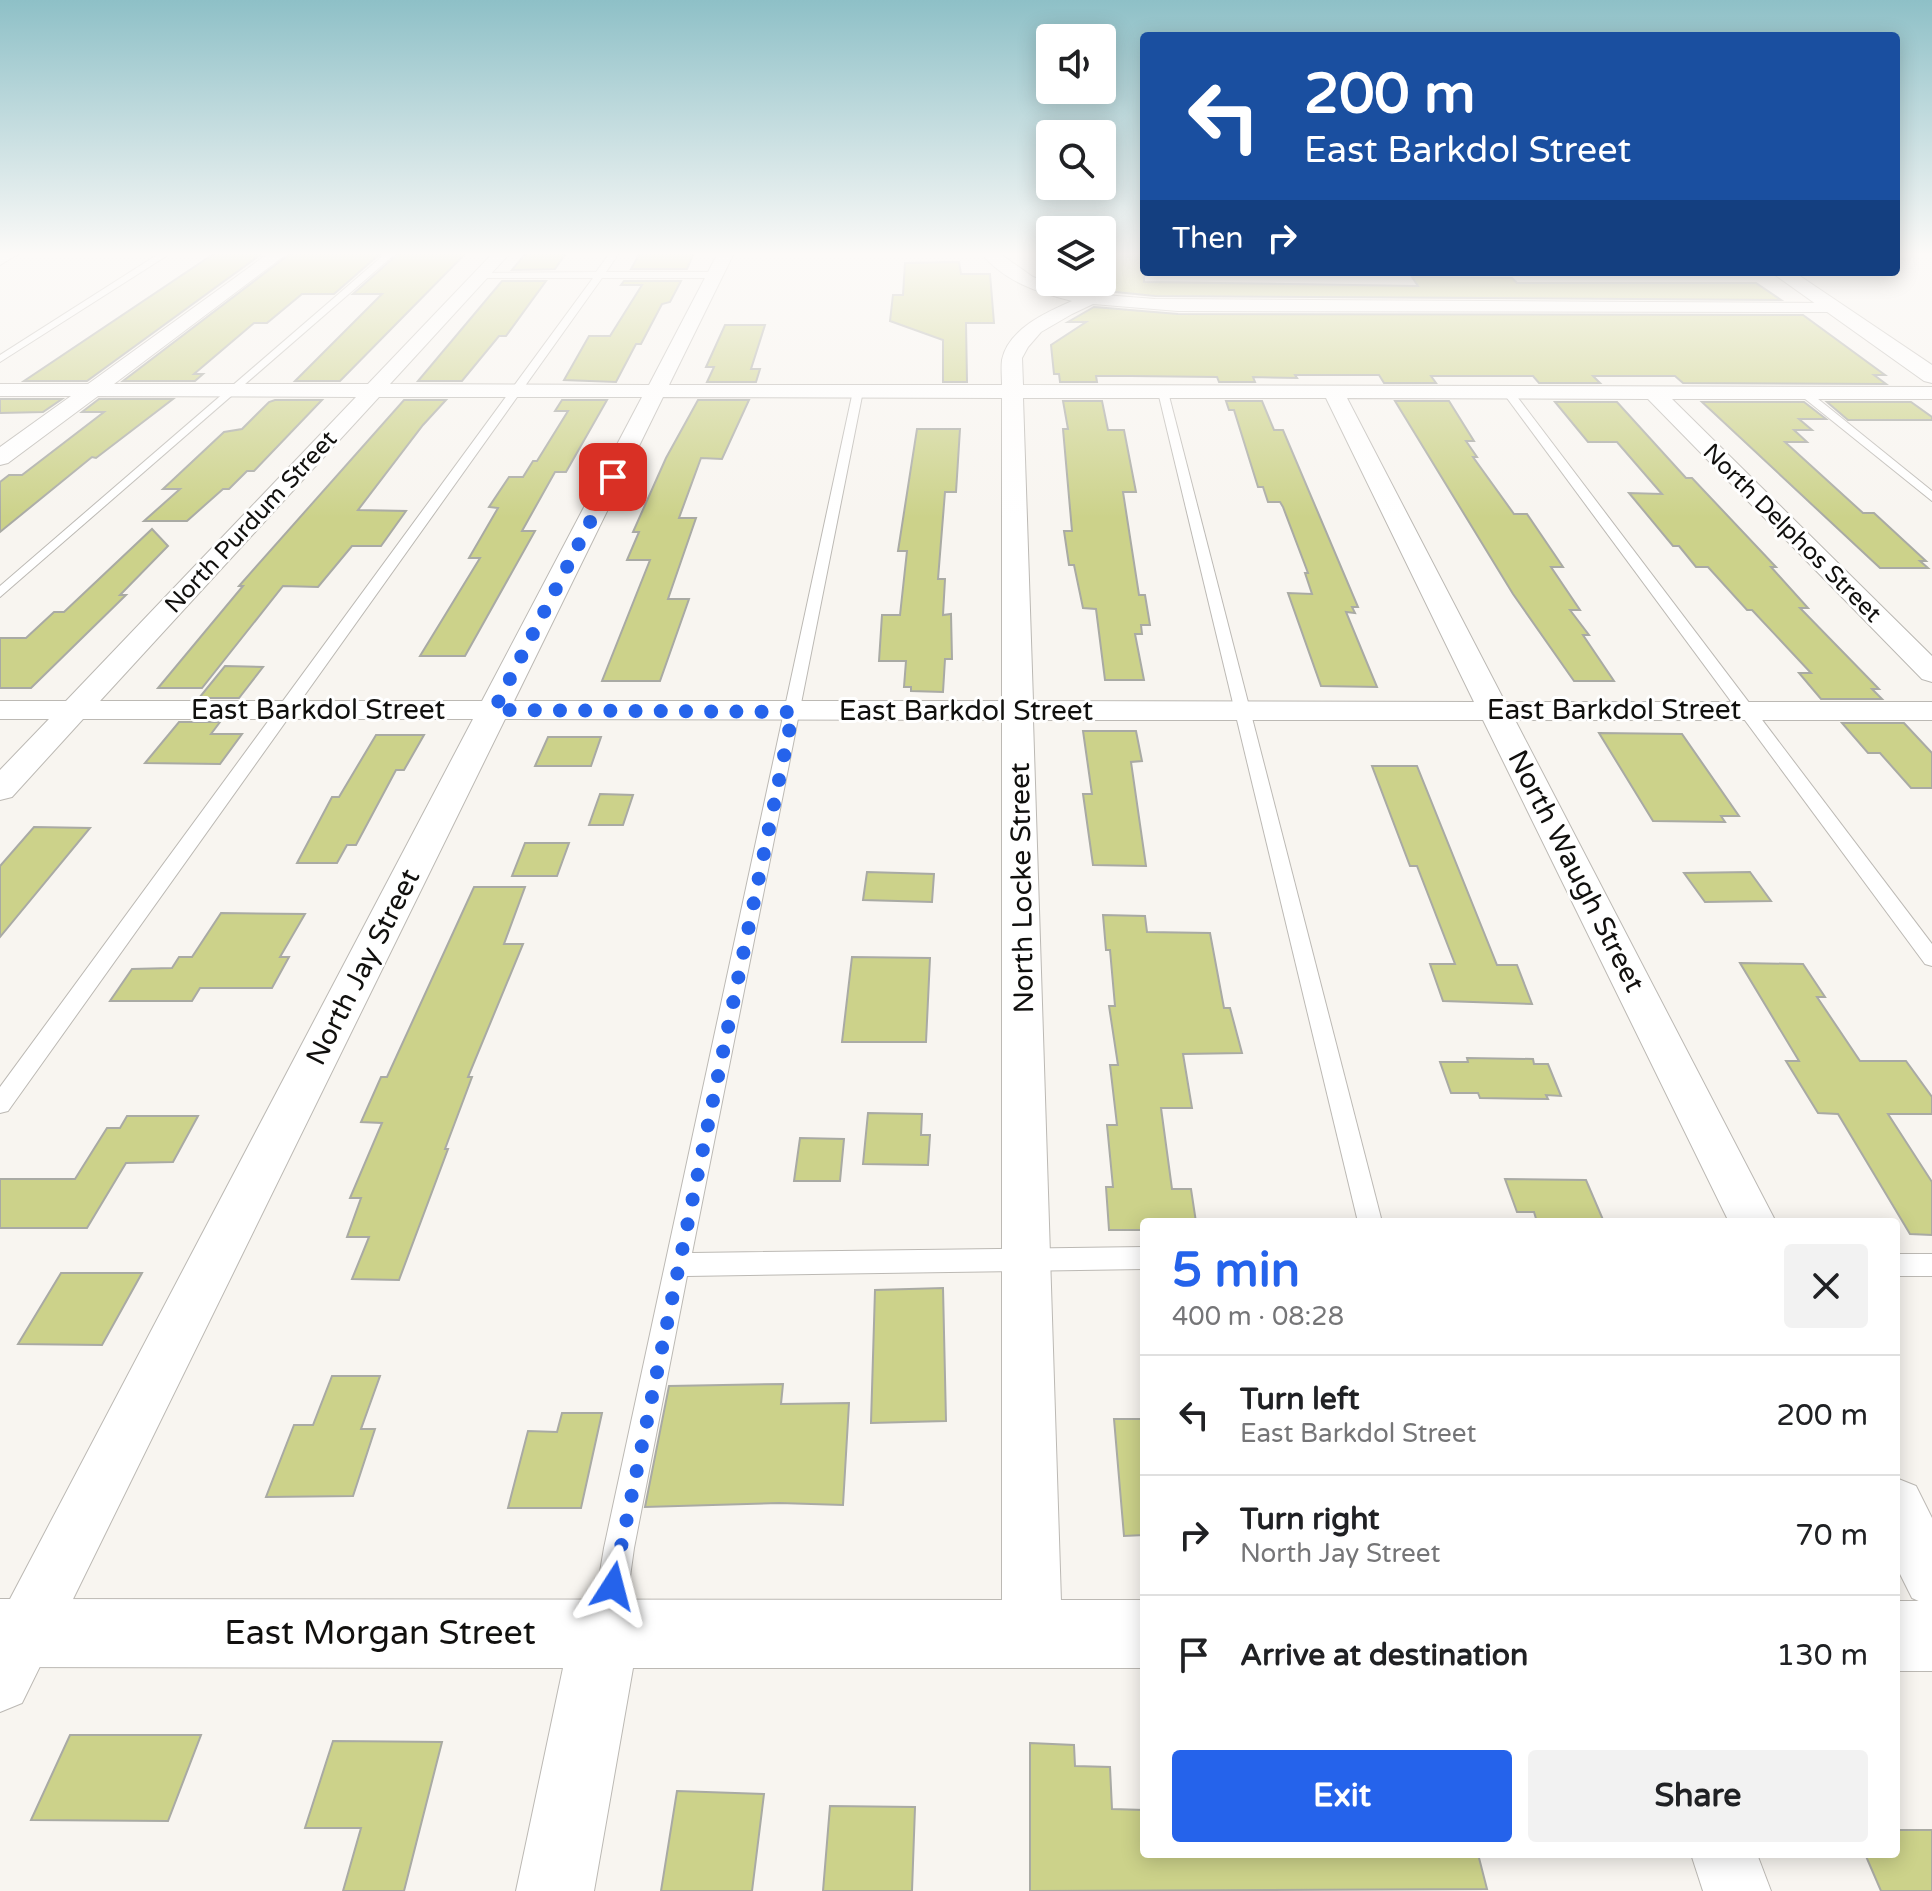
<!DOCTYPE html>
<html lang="en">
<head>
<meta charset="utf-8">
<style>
	body { margin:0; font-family:"Varela Round",sans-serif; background:#f2f2f2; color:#202124; height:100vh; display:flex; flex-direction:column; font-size:30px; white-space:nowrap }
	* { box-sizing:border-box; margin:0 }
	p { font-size:26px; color:#757577 }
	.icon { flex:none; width:44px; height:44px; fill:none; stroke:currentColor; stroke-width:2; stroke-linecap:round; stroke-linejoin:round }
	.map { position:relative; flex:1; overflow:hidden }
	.panel { position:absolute; left:1140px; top:1218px; width:760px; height:640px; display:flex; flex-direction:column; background:#fff; border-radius:8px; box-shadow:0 4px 20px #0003 }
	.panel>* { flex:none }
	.top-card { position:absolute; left:1140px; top:32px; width:760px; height:244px; border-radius:8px; box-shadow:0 4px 20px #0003; background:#1a4fa0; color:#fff; overflow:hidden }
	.tools { position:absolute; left:1036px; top:24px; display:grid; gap:16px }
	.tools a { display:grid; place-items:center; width:80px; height:80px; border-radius:8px; background:#fff; box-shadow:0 4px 20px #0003; font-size:40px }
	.pin { position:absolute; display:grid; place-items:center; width:68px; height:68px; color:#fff; margin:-34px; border-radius:16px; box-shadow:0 4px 12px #0006 }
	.me { position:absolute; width:88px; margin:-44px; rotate:9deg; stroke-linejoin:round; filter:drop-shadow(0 0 6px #0008) }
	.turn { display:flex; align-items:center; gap:28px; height:168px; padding:0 32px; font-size:36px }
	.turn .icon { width:104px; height:104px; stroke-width:2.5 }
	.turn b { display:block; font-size:56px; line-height:68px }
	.then { display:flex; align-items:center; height:76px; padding:0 32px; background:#0003; gap:16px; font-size:30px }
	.round { display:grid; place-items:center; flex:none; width:84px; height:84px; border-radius:8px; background:#f2f2f2 }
	.head { display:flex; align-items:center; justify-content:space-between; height:136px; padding:0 32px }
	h1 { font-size:48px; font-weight:700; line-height:60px; color:#2563eb }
	.cta { display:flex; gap:16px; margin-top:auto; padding:16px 32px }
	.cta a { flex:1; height:92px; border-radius:8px; background:#2563eb; color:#fff; font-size:32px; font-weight:700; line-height:92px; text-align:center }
	.cta a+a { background:#f2f2f2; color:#202124 }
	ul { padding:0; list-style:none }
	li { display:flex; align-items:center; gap:24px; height:120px; padding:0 32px; border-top:2px solid #e0e0e0 }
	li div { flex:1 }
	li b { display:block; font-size:30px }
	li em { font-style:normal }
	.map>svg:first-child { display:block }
	.building { fill:#ccd28a; stroke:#a9aaa4; stroke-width:2 }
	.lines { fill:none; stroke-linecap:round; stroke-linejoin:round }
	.lane-casing { stroke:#bcb9b4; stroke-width:2 }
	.street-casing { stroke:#bcb9b4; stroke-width:2 }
	.secondary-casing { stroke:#bcb9b4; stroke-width:2 }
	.lane { fill:#fff; fill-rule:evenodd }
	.street { fill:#fff; fill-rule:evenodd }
	.secondary { fill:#fff; fill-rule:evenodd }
	.route { stroke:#2563eb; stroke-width:14; stroke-dasharray:0 25.2 }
	.labels { text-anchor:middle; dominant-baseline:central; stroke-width:6; stroke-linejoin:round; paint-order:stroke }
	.far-street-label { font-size:24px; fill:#11100e; stroke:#fff }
	.street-label { font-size:28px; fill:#11100e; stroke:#fff }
	.near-street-label { font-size:34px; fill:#11100e; stroke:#fff }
</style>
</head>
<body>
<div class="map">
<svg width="1932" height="1891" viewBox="0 0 1932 1891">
	<rect width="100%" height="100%" fill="#f8f5f0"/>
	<g class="building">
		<polygon points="215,253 263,253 87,381 24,381"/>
		<polygon points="291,253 381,253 334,294 302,294 267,323 254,323 194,374 203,374 195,381 123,381"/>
		<polygon points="399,253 466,253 340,381 295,381 382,294 353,294"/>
		<polygon points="526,253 566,253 555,269 512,270"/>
		<polygon points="640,253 694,253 687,269 631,269"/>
		<polygon points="1102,253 1144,253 1144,282 1418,286 1412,277 1512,278 1517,283 1756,283 1781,300 1155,296 1096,290 1102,286"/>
		<polygon points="959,262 961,274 990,274 994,323 966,323 967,382 943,382 943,340 890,321 893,295 903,295 905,263"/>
		<polygon points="502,281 546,281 506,336 499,336 462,381 418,381"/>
		<polygon points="624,281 681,281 670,302 662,304 641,344 636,344 616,382 564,380 589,336 610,336 642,285 621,285"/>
		<polygon points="1094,307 1178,314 1803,315 1885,375 1874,375 1886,384 1683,383 1675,376 1593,376 1600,383 1539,383 1533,376 1431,376 1436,383 1384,383 1379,375 1295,375 1297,378 1253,377 1255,382 1219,382 1217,377 1131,376 1096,376 1097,382 1060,382 1059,374 1054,374 1051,345 1086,322 1068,322"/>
		<polygon points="725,325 765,325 751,369 760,369 756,382 707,382 714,367 706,367"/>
		<polygon points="0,399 62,399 43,412 0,413"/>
		<polygon points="99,399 173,399 96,458 92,457 0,532 0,482 9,475 22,475 104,412 82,412"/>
		<polygon points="275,400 322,400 254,471 247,471 229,489 223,489 187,521 144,521 180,489 163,489 224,432 242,429 269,402"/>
		<polygon points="404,400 446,400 423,425 358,510 406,511 381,546 352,546 318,587 283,586 202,688 158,688 243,586 239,586"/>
		<polygon points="562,400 607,400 566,472 555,472 522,531 535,531 465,656 420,656 480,558 469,558 498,508 489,507 509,477 523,477 533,461 537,461 568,411 555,411"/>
		<polygon points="698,400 749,400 722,459 701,458 679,518 696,518 668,599 689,599 660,681 602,681 650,560 627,560 639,532 633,532 666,458"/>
		<polygon points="1063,401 1102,401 1108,430 1124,430 1136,492 1123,492 1139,595 1145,595 1150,625 1141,625 1142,634 1135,634 1144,680 1105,680 1096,609 1083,608 1074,565 1069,565 1064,531 1072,531 1063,429 1068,429"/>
		<polygon points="1226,401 1262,401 1274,430 1283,430 1358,607 1352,607 1355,613 1346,612 1377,687 1321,686 1288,593 1312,594 1305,573 1308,573 1283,507 1280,502 1268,502 1263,487 1258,487 1234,410 1229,410"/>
		<polygon points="1395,401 1449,401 1474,441 1466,441 1477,457 1473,457 1514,514 1527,514 1563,567 1551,567 1580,610 1570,610 1589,635 1583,635 1614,681 1574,681 1513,594"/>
		<polygon points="1555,402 1617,402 1686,478 1692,478 1776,567 1771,567 1808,608 1800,608 1879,689 1872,689 1882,699 1821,699 1799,673 1811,673 1752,610 1747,610 1708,567 1696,567 1679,546 1673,546 1629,493 1662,494 1617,442 1588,442"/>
		<polygon points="1702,402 1804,402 1826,419 1799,419 1812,430 1794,430 1807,442 1785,442 1863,513 1874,513 1926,561 1920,561 1928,568 1880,568"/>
		<polygon points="1827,402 1911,402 1932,417 1932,420 1848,420"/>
		<polygon points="917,429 960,429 956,492 945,492 938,579 945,579 943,615 951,614 952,659 945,659 943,692 911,691 911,687 904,687 906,661 879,661 882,615 900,615 907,551 898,551"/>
		<polygon points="152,529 168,546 120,595 126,595 31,688 0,688 0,638 26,638 54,612 64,612"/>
		<polygon points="225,666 263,667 239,698 199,698"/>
		<polygon points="179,722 220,722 211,734 242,734 220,764 145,763"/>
		<polygon points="1842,723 1904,723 1932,753 1932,788 1911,788 1880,753 1868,753"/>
		<polygon points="1083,731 1136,731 1142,761 1131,762 1146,866 1093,865 1083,794 1092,794"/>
		<polygon points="1599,733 1682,734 1739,816 1721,816 1725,822 1653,821"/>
		<polygon points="376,735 424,735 404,770 396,770 356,845 347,845 337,863 297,863 332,797 339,797"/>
		<polygon points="548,737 601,737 591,766 535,766"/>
		<polygon points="1372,766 1417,766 1497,965 1517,965 1532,1004 1443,1001 1430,964 1455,964 1417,866 1410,866"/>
		<polygon points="600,794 633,795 623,825 589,825"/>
		<polygon points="34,827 90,828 0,937 0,866"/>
		<polygon points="525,843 569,843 557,876 512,876"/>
		<polygon points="867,872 934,874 932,902 863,900"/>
		<polygon points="1750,872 1771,901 1705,902 1684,873"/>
		<polygon points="474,887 525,887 504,944 523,944 468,1077 472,1077 445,1149 448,1149 399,1280 352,1279 369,1237 347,1237 361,1198 350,1198 382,1123 361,1122 381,1077 387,1077"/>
		<polygon points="221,913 305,914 280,957 289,957 272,988 200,988 192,1001 110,1001 132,969 172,968 179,957 192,957"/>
		<polygon points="1103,915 1145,916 1147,932 1210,933 1224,1008 1230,1008 1242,1053 1183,1054 1192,1108 1161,1108 1172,1189 1191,1189 1196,1222 1144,1222 1144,1230 1109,1230 1106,1187 1113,1187 1107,1125 1117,1125 1110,1065 1118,1065 1109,1006 1115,1006 1110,950 1106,950"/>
		<polygon points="852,957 930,958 926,1042 842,1042"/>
		<polygon points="1740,963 1803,964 1825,997 1817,997 1860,1061 1906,1061 1932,1097 1932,1114 1888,1114 1932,1182 1932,1235 1910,1234 1838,1114 1818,1113 1786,1061 1799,1061"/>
		<polygon points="1467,1058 1533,1059 1534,1064 1548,1064 1561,1096 1546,1095 1548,1099 1480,1098 1478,1093 1451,1093 1440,1062 1468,1062"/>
		<polygon points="868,1113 922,1114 921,1135 930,1135 928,1165 863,1164"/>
		<polygon points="127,1116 198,1116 173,1162 126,1163 87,1228 0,1228 0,1179 75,1179 107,1128 120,1128"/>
		<polygon points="800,1138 844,1139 840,1181 794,1181"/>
		<polygon points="1505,1179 1586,1180 1604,1222 1537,1222 1534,1212 1517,1212"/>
		<polygon points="61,1273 142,1273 102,1345 18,1344"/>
		<polygon points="943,1288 946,1421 871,1423 875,1290"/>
		<polygon points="332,1376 380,1376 361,1429 375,1429 353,1496 266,1497 294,1425 313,1425"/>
		<polygon points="783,1384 781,1404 849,1403 843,1505 779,1503 645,1507 669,1386"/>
		<polygon points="562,1413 602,1413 581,1508 508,1508 528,1431 557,1432"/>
		<polygon points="1114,1419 1144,1419 1144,1535 1124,1536"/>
		<polygon points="70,1735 201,1735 168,1821 31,1820"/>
		<polygon points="333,1741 442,1742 404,1891 343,1891 361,1828 305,1828"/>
		<polygon points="1030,1743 1074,1745 1075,1766 1110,1767 1112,1809 1144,1810 1144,1854 1478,1854 1487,1889 1030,1891"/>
		<polygon points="677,1791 764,1794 752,1891 661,1891"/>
		<polygon points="830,1806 915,1807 912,1891 823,1891"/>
		<polygon points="1896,1830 1932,1830 1932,1891 1881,1891 1865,1854 1896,1854"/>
	</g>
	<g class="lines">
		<defs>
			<g id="lane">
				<polygon points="160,253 171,253 0,362 0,355"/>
				<polygon points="386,253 396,253 0,597 0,586"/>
				<polygon points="610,253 619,253 606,272 715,272 719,275 715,278 602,278 8,1111 0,1113 0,1087 593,278 483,278 480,273 596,272"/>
				<polygon points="858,388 863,391 692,1253 1144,1247 1144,1269 687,1276 634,1548 623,1626 618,1637 607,1642 596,1637 591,1626 604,1548 853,391"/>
				<polygon points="1163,389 1168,392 1382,1222 1358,1222 1158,392"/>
				<polygon points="1504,390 1512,390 1932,944 1932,966 1925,964 1504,394"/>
				<polygon points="1799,390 1807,390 1932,491 1932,501 1799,394"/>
				<rect x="1896" y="1254" width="36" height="22"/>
			</g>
			<g id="street">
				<path d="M269 253H288L114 384H368L493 253H510L390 384 649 385 718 253H734L669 385H1002C1002 377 1001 368 1002 360 1008 329 1047 312 1072 301 1037 292 1005 282 981 253H999L1033 277 1056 286 1104 295 1155 299 1837 303 1840 307 1831 312 1178 311 1093 304 1072 314 1041 332 1028 347 1022 358 1023 385 1932 387V399H1672L1932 656V682L1922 679 1648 399 1347 398 1505 702H1932V720H1515L1776 1222H1729L1483 720H1033L1062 1633 1053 1654 1032 1663 1011 1654 1002 1633V720L505 719 22 1703 0 1712V1618L473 719H83L12 797 0 800V770L49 719H0V701H66L356 397 98 396 8 463 0 465V447L71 396H0V384H88ZM379 397H642L482 701H100ZM663 397 1002 398V701H514ZM1023 398H1326L1474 702 1033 701Z"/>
				<polygon points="1896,1478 1916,1486 1932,1518 1932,1607 1912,1598 1896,1566"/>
				<polygon points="1691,1854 1757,1854 1771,1891 1703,1891"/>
			</g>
			<g id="secondary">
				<polygon points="0,253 20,253 0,265"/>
				<polygon points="1771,272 1794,272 1932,365 1932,383 1924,381"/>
				<polygon points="0,1599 1144,1600 1144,1668 633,1668 594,1891 516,1891 563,1668 0,1667"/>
				<rect x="1896" y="1601" width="36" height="70"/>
			</g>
		</defs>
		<use href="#lane" class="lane-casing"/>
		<use href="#street" class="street-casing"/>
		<use href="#secondary" class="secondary-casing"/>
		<use href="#lane" class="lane"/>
		<use href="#street" class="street"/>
		<use href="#secondary" class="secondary"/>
	</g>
	<linearGradient id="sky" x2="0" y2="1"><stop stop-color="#8ec0c7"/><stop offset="0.49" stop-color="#fcfaf8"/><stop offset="1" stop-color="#fcfaf8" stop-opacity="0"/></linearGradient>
	<rect width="1932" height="518" fill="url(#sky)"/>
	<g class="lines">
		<polyline class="route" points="613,477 494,710 793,712 613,1586"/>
	</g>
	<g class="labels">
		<g class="far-street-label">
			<text transform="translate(251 522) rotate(-47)">North Purdum Street</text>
			<text transform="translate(1792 533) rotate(45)">North Delphos Street</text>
		</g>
		<g class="street-label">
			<text x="318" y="710">East Barkdol Street</text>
			<text x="1614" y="710">East Barkdol Street</text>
			<text x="966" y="711">East Barkdol Street</text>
			<text transform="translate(1576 871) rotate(63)">North Waugh Street</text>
			<text transform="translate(1022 888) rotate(-91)">North Locke Street</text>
			<text transform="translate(363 967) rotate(-63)">North Jay Street</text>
		</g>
		<g class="near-street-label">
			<text x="380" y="1633">East Morgan Street</text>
		</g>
	</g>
</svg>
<div class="tools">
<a><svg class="icon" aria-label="sound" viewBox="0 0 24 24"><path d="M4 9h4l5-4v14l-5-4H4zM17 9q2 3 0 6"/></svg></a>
<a><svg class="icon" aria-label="search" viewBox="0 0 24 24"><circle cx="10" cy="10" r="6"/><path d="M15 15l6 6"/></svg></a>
<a><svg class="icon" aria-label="layers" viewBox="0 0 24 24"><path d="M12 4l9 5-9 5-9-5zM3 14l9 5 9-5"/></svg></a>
</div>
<div class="pin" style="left:613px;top:477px;background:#d93025"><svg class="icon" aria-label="arrive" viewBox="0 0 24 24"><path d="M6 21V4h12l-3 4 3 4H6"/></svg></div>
<svg class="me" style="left:613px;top:1586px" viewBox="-20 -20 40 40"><path d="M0-17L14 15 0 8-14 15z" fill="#2563eb" stroke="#fff" stroke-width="4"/></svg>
<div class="top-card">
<div class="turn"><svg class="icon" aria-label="left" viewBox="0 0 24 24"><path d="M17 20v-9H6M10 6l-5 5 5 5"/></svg><div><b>200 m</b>East Barkdol Street</div></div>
<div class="then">Then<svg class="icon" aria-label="right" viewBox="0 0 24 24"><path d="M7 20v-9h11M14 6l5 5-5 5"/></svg></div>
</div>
<section class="panel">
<div class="head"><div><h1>5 min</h1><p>400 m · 08:28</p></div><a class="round"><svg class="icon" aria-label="close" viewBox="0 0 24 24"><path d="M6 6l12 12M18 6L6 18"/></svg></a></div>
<ul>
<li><svg class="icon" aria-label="left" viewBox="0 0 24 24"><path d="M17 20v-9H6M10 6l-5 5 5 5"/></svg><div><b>Turn left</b><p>East Barkdol Street</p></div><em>200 m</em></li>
<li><svg class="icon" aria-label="right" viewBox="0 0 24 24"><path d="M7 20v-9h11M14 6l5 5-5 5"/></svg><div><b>Turn right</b><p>North Jay Street</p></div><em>70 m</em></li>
<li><svg class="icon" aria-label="arrive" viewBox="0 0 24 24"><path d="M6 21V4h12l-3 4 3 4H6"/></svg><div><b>Arrive at destination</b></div><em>130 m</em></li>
</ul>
<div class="cta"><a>Exit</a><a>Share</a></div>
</section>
</div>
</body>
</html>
